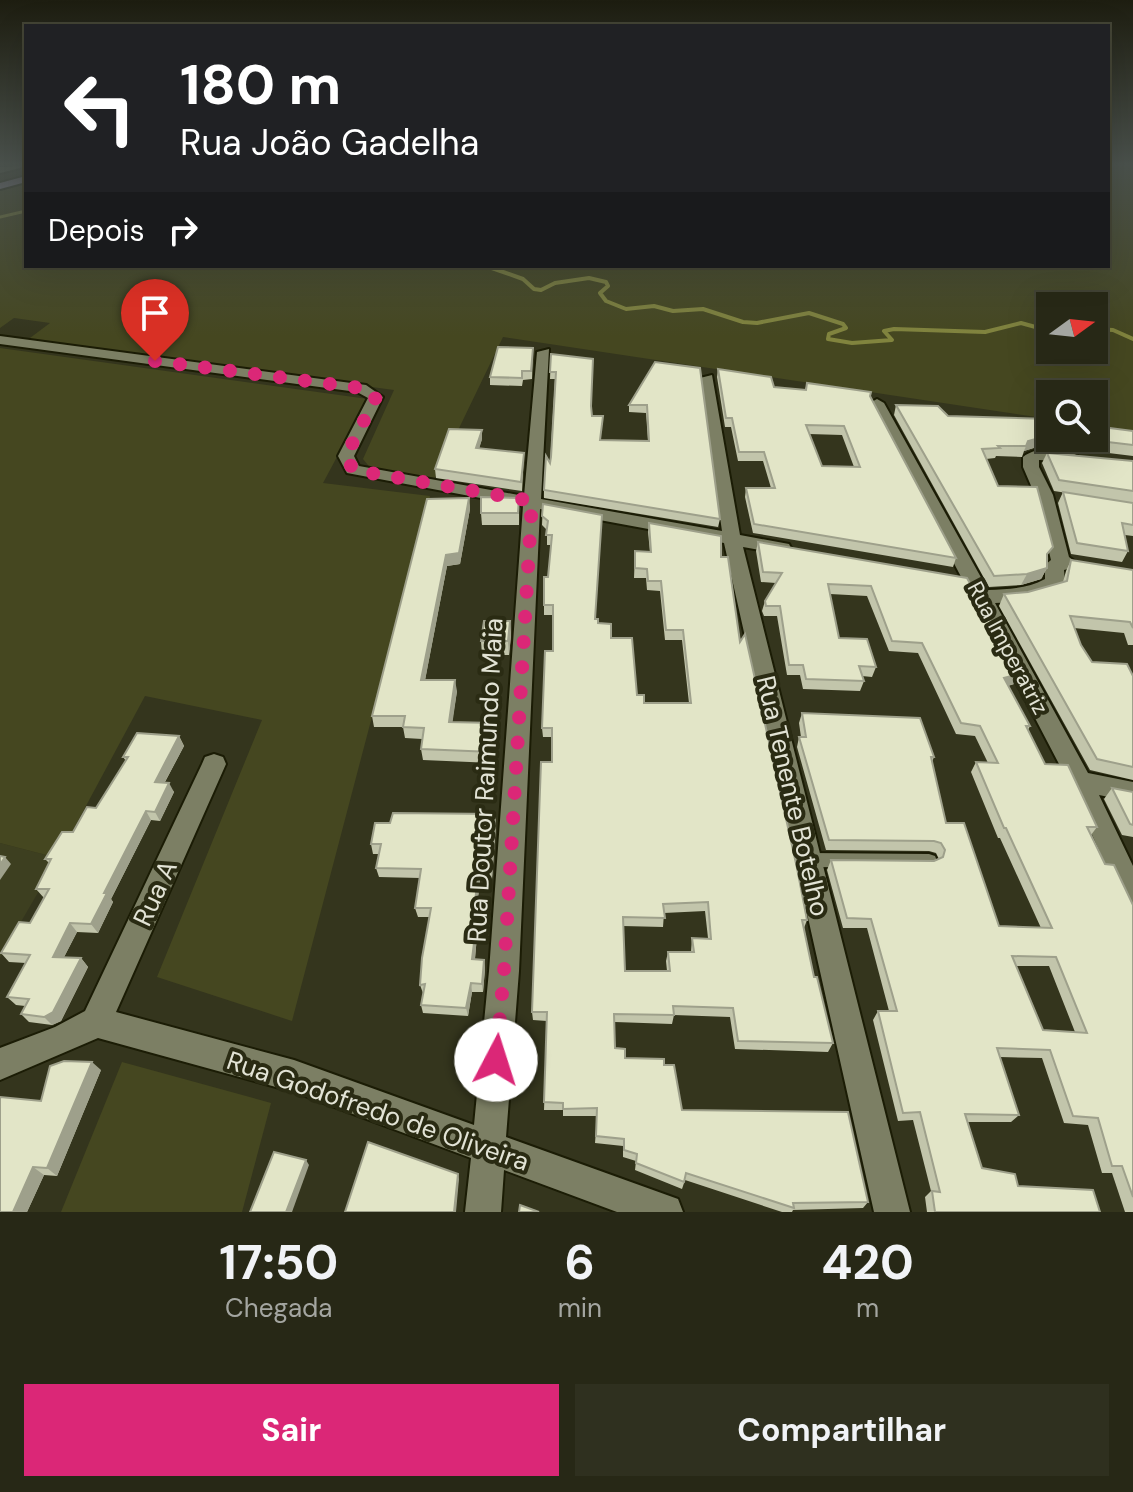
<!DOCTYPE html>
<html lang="pt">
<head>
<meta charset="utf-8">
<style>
	body { margin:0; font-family:"DM Sans",sans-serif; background:#2f301f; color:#f1f3f6; height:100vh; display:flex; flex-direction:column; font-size:30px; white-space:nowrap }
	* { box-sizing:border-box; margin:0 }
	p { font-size:26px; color:#a4a6a1 }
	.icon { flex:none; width:44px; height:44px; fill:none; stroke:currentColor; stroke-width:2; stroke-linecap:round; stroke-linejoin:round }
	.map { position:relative; height:1212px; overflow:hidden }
	.details { display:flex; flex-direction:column; background:#272816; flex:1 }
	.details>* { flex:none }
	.hud { position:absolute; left:24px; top:24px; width:1086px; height:244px; border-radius:0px; box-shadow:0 8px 32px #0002,0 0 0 2px #434435; background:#202124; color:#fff; overflow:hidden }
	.needle { width:52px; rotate:75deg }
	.tools { position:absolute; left:1036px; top:292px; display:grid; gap:16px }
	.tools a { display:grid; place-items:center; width:72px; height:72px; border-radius:0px; background:#272816; box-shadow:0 8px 32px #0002,0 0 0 2px #434435; font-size:40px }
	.pin { position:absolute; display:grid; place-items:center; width:68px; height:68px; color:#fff; margin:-82px -34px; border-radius:50% 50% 50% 0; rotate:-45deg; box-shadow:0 0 8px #0007 }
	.pin .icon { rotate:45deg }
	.me { position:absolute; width:88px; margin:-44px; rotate:5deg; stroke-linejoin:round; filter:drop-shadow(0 0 6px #0008) }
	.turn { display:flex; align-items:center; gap:28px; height:168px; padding:0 24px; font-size:36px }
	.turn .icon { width:104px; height:104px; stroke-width:2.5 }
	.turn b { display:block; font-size:56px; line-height:68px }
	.then { display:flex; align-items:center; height:76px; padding:0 24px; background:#0003; gap:16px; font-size:30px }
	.eta { display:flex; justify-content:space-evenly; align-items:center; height:136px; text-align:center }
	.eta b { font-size:48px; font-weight:700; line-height:56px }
	.button { display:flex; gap:16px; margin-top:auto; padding:16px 24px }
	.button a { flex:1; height:92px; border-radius:0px; background:#db2777; color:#fff; font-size:32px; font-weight:700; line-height:92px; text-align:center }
	.button a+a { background:#2f301f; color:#f1f3f6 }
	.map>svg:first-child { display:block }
	.built { fill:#3d3f20 }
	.green { fill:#454720; fill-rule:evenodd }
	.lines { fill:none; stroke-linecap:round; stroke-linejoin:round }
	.stream-far1 { stroke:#81843e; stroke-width:3 }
	.stream { stroke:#81843e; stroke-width:4 }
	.service-casing { stroke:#1b1c05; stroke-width:4 }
	.minor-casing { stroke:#1b1c05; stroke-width:4 }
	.primary-casing { stroke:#1b1c05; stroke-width:4 }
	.service { fill:#7c7f64; fill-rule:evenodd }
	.minor { fill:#7c7f64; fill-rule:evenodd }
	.primary { fill:#a79bc1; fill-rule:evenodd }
	.wall { fill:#c2c5ab; fill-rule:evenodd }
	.shaded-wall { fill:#9ea08b }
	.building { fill:#e2e5c7; stroke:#9ea08b; stroke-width:2; fill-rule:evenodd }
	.route { stroke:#db2777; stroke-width:14; stroke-dasharray:0 25.2 }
	.labels { text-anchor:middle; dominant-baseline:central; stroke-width:8; stroke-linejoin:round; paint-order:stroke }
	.street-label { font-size:22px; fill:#e2e3d5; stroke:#2a2b13 }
	.near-street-label { font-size:26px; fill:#e2e3d5; stroke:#2a2b13 }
</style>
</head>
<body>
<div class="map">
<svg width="1133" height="1212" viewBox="0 0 1133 1212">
	<rect width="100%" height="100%" fill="#34351d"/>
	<polygon class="built" points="0,843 58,858 0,958"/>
	<g class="green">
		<path d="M1108 166H1133V432L1094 426V394H1050V419L503 337 435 478 372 470 363 459 394 390 26 341 50 323 14 318 0 328V191L26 183V266H1108ZM1050 306H1094V350H1050Z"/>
		<polygon points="0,348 368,399 323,483 430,496 292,1021 157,977 262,720 145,696 58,858 0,843"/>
		<polygon points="122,1062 271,1103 242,1212 61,1212"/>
	</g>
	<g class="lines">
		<polyline class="stream-far1" points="0,217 26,211"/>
		<g class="stream">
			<polyline points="486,266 523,279 534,289 541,290 555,283 589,278 606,282 608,286 600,293 606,301 626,309 654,306 673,311 703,309 743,322 757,323 809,313 843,324 846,328 829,334 828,339 852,343 892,340 884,331 894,329 985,332 1021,323 1050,331"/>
			<polyline points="1094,329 1113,330 1133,339"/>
		</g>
		<defs>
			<polygon id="service" points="809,853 929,854 935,856 937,861 935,866 929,868 809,867 803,865 801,860 803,855"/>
			<g id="minor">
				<polygon points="21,166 20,168 0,173 0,167"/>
				<polygon points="0,336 366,385 383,397 354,456 359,466 524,496 537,352 549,349 541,499 722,531 700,378 712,375 740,535 789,544 791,548 782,554 743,547 910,1212 874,1212 724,543 540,509 519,971 506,1137 678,1199 683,1212 617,1212 504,1170 501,1212 465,1212 471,1158 294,1092 98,1038 0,1080 0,1048 55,1027 85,1011 202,764 205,757 214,754 223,757 226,764 116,1012 294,1060 474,1125 489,971 523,506 347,473 338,456 368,398 357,392 0,344"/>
				<path d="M877 399 884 403 988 590C1008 589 1027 589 1045 579V565L1051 560 1035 495 1023 467V457C1036 446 1066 446 1079 457L1071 462 1039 460V467L1053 495 1069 557 1077 563 1075 567 1064 570 1065 582C1050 601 1017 602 995 603L1088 773 1133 782V802L1099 795 1133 866V908L1123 904 1069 783 870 403Z"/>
			</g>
			<polygon id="primary" points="26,176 26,182 0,189 0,183"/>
		</defs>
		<use href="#service" class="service-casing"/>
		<use href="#minor" class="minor-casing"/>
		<use href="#primary" class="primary-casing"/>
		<use href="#service" class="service"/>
		<use href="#minor" class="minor"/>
		<use href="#primary" class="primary"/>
	</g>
	<g class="wall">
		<polygon points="533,348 532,379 523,380 522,386 490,385 490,377"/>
		<polygon points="551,354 591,407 592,416 601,440 648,441 646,413 629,412 629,405 655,362 720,519 718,527 544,498 544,490 550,463 555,379 550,379"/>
		<path d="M718 369 774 387 805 390 807 383 870 396 956 558 953 567 753 533 745 497 746 488H771L763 461H738L731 427H725L717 377ZM809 434 842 435 854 467 822 466Z"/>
		<polygon points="896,405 948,416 1050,419 1050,438 1094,438 1133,431 1133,456 1043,445 1024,451 1022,457 996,456 995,458 986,459 998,486 1047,559 1047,568 1041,579 1021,585 989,587 894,415"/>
		<polygon points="482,439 479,448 524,453 522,491 436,478 435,469"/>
		<polygon points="1047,453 1133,461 1133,503 1054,491 1042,463"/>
		<polygon points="1063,492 1133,503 1133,536 1125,535 1128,551 1122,562 1071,554 1058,503"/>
		<polygon points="469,498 470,509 460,564 447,566 425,680 457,691 452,722 495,723 496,734 493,763 423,760 421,749 422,739 405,738 403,727 374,727 372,716"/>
		<polygon points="519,498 519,525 482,525 481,513"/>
		<path d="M543 504 595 619 611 638 637 695 644 703H689L682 640H665L660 591 647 590 646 578H634L635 551 650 552 648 532 649 523 721 557 807 920 804 928 814 977 833 1043 828 1052 735 1049 730 1017 674 1015 672 1024 615 1022V1048L625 1058 664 1065 682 1110 868 1202 863 1208 793 1210 792 1212H782L685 1180 682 1189 635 1170 636 1161 623 1157V1146L595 1143 597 1116H563V1110H544L547 1021 533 1020 532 1012 552 762V737H543L542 728 553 651V615H544V577H548L551 545H547V530L542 525ZM705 911 708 938H692L691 952H668L666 961 667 971H625L623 926 663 927 664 913Z"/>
		<path d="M758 542 967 578 1019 674 1014 684 1008 686 1030 726 1028 730 1045 764 1097 827 1091 835 1105 864 1133 905V1212H1125L1112 1173H1102L1088 1125 1064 1123 1042 1058 1000 1057 1019 1115 1011 1122H968L982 1168 1018 1186 1100 1212H927L925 1197 931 1191 913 1120 898 1121 873 1020 878 1011H889L867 928H843L827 870 831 860 934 861 939 859 936 853 929 851 826 850 797 747 799 737H801L799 723 802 713 934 757 932 762 946 823 999 926 1041 928 1000 838H998L971 772 976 762 988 763 975 736 956 734 918 653 889 651 867 596 830 594 839 638 876 667 872 677 862 676 864 681 860 691 803 689 800 675H787L777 616H764L762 611 765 601 776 583 761 582 756 551ZM1016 966H1049L1075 1032 1043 1030Z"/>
		<polygon points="1071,560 1133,570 1133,645 1128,645 1124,633 1074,628 1081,645 1092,662 1133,676 1133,780 1090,770 999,606 1004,594 1028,592 1063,582 1066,571"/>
		<polygon points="510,621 511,635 509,655 482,655 481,641"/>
		<polygon points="179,736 184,746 165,782 174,792 160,821 151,820 111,899 113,902 98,933 77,932 64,957 81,958 88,967 61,1021 52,1025 29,1022 21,1014 25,1006 16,1005 7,997 26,963 9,962 1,953 30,923 44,898 36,889 49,863 45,859 96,808 126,761 123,757"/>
		<polygon points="1112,788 1133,792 1133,837 1122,835 1104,799"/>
		<polygon points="390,823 496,824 492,879 480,879 475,927 477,936 475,959 484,960 485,969 483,992 472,992 468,1016 423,1013 421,1005 423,993 420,985 429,917 418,917 415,908 420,878 379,877 376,868 379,854 373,854 371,844"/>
		<polygon points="101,1070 57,1176 44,1175 27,1212 0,1212 41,1101"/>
	</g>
	<g class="shaded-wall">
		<polygon points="482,430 482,439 477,456 476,448"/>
		<polygon points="1048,435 1043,445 1024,451 1028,441"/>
		<polygon points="469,498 470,509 460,564 447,566 423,691 421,680 446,555"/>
		<polygon points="1047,568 1041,579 1021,585 1027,574"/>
		<polygon points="510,621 511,635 509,655 508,641"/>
		<polygon points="1019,674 1014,684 999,688 1004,678"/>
		<polygon points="455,680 457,691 451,733 449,722"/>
		<polygon points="495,723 496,734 493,763 492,752"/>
		<polygon points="179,736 184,746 160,791 155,782"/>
		<polygon points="169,783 174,792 160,821 155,812"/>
		<polygon points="146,811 151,820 111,899 113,902 98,933 91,924 104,893"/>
		<polygon points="495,814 496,824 492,879 491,870"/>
		<polygon points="5,857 11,864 0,880 0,865"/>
		<polygon points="478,870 480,879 474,936 473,927"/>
		<polygon points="70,923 77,932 60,965 53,957"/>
		<polygon points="476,927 477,936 474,968 472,959"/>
		<polygon points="81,958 88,967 61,1021 52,1025 44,1017"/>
		<polygon points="484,960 485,969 483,992 482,984"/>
		<polygon points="471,983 472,992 468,1016 466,1008"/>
		<polygon points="92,1062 101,1070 57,1176 47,1168"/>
		<polygon points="306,1160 309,1165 292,1212 286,1212"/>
		<polygon points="33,1167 44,1175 27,1212 13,1212"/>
		<polygon points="458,1174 459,1179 456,1212 454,1212"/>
	</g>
	<g class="building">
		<polygon points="498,347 533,348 531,371 522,371 522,378 490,377"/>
		<polygon points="551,354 593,359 591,406 592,416 603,416 600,440 649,441 647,405 629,405 655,362 700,368 720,519 544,490 546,456 550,463 551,457 556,372 550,372"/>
		<path d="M718 369 771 377 774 387 806 390 807 383 871 392 870 396 956 558 754 524 746 488H775L764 452H739L732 418H726ZM806 425 844 426 860 467 822 466Z"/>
		<polygon points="896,405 938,406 948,416 1050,419 1050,435 1028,441 1026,446 998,446 1000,448 982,449 998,486 1037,487 1053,547 1047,554 1047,568 1027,574 994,576"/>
		<polygon points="1094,426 1133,431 1133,445 1074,438 1094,438"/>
		<polygon points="449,429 482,430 476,448 524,453 521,482 435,469"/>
		<polygon points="1047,453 1133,461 1133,491 1059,480"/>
		<polygon points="1063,492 1133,503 1133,525 1122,523 1128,551 1077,543"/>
		<polygon points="481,497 519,498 518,513 481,513"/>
		<polygon points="469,498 459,553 446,555 421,680 455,680 449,722 495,723 492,752 421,749 424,728 403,727 405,716 372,716 427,499"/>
		<path d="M543 504 602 515 595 619H598V623L611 624V638H632L637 695H644V703H691L683 630H666L661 581H648L647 569 635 568V551L651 552 649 523 721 536V557H728L740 642 745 634 797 868 807 920H802L814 977H817L833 1043 738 1041 733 1008 673 1006 674 1015 614 1014 615 1048 625 1049V1058L664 1059V1065H674L682 1110 848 1112 868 1202 793 1203 794 1208 686 1173 684 1182 636 1163 637 1154 624 1150V1139L596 1136 597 1108 563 1109V1103L544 1102 547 1012H532L541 762H552V728H542L545 651H553V605H544V577H548L552 535H546L548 521 542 516ZM708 902 711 939 692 938 694 952H668L670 971H625L623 917 665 918 663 904Z"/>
		<path d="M758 542 967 578 1019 674 1004 678 1030 726H1026L1045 764 1068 765 1097 827H1087L1105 864 1114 865 1133 905V1197L1122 1166H1112L1098 1118 1073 1116 1050 1050 997 1048 1019 1115 965 1114 982 1168 1015 1174 1018 1186 1093 1190 1100 1212H935L932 1191 940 1192 920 1112 903 1113 878 1011H897L871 919 847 918 831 860 934 861 943 857 945 850 941 843 934 841 829 840 799 737H806L802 713 920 718 934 757H931L946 823H964L999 926 1052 928 1006 828H1004L976 762 998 763 980 726 961 723 922 643 892 641 871 586 828 584 839 638 867 639 876 667 859 666 864 681 806 679 803 665H789L780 606H766L765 601 782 573 763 572ZM1012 956 1056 957 1087 1033 1043 1030Z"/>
		<polygon points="1071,560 1133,570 1133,628 1130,622 1070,616 1081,645 1092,662 1127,664 1133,676 1133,767 1097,759 1004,594 1028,592 1067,581"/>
		<polygon points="484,621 510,621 508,641 481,641"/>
		<polygon points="137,733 179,736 155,782 169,783 155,812 146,811 104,893 107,893 91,924 70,923 53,957 81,958 53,1012 44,1017 21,1014 29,999 7,997 30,955 1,953 19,922 30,923 49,889 36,889 51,859 45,859 62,832 73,832 87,807 96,808 128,757 123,757"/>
		<polygon points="1112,788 1133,792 1133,825 1130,824"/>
		<polygon points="393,813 495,814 491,870 478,870 473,927 476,927 472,959 484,960 482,984 471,983 466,1008 421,1005 425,984 420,985 422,958 431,908 415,908 421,869 376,868 381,844 371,844 375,823 390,823"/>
		<polygon points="0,856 5,857 0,865"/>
		<polygon points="64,1061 92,1062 47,1168 33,1167 13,1212 0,1212 0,1097 41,1101 50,1066"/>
		<polygon points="368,1142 458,1174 454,1212 345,1212"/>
		<polygon points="274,1152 306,1160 286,1212 250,1212"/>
		<polygon points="520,1205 539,1212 519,1212"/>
	</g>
	<linearGradient id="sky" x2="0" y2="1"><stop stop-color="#1d1d10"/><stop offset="0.49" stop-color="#4a514c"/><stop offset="1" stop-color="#4a514c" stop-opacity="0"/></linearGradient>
	<rect width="1133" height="336" fill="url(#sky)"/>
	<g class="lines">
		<polyline class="route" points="155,361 361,388 376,397 346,456 353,470 532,501 504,971 496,1060"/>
	</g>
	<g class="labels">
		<g class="street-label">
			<text transform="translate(1008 648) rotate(62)">Rua Imperatriz</text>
		</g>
		<g class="near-street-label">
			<text transform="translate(485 780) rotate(-87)">Rua Doutor Raimundo Maia</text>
			<text transform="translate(793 796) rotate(77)">Rua Tenente Botelho</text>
			<text transform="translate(155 893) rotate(-65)">Rua A</text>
			<text transform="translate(378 1111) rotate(19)">Rua Godofredo de Oliveira</text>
		</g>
	</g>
</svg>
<div class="tools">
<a><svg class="needle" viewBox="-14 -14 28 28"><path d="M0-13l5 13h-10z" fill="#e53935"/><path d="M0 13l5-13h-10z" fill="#a4a6a1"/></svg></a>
<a><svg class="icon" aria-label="search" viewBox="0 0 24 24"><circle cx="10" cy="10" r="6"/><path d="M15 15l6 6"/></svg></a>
</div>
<div class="pin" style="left:155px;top:361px;background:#d93025"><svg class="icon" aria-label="arrive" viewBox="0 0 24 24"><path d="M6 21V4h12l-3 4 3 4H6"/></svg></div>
<svg class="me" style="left:496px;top:1060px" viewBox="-20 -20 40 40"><circle r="19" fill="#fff"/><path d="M0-13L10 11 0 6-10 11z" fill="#db2777"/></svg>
<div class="hud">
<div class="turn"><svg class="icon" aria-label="left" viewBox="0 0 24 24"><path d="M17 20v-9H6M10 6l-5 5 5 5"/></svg><div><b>180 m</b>Rua João Gadelha</div></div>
<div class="then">Depois<svg class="icon" aria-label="right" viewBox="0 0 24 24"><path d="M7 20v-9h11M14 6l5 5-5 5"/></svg></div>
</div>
</div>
<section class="details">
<div class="eta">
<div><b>17:50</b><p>Chegada</p></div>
<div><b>6</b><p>min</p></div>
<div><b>420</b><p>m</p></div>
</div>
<div class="button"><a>Sair</a><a>Compartilhar</a></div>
</section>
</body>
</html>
